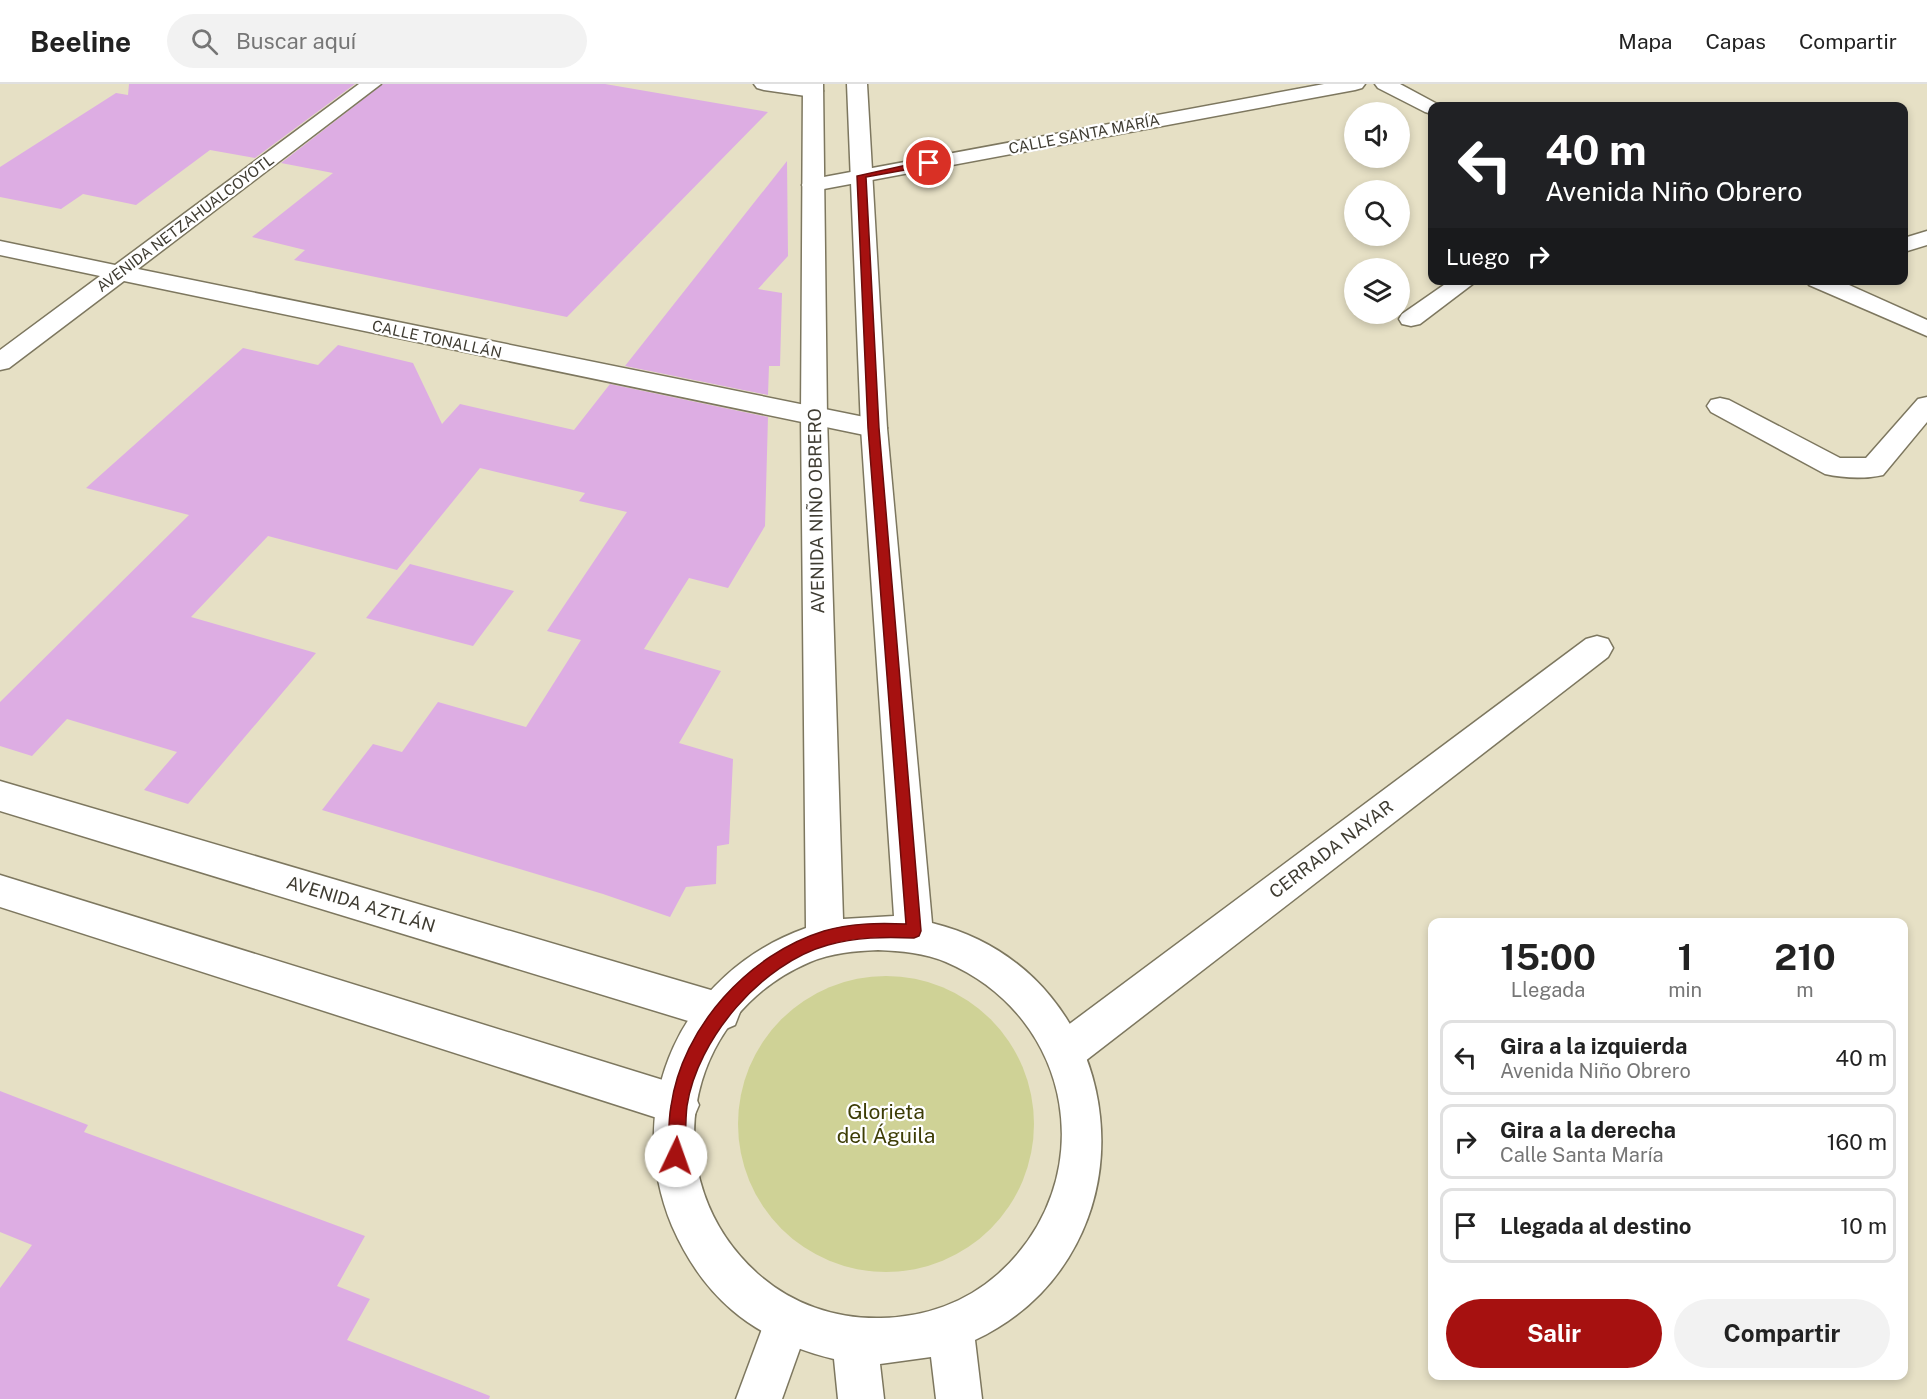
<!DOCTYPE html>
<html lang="es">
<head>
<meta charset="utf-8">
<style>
	body { margin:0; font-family:"Public Sans",sans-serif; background:#f2f2f2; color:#222; height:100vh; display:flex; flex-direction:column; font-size:22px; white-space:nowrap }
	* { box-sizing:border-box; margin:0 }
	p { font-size:20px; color:#767676 }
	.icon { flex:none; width:33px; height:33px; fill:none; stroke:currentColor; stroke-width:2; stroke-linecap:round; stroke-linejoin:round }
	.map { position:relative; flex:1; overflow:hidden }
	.panel { position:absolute; left:1428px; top:834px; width:480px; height:462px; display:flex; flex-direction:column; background:#fff; border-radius:12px; box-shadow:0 3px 9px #0003 }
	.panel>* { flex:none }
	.hud { position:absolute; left:1428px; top:18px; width:480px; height:183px; border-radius:12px; box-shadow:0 3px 9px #0003; background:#202124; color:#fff; overflow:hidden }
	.buttons { position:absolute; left:1344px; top:18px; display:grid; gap:12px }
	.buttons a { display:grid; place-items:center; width:66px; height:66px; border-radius:50%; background:#fff; box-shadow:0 3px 9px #0003; font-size:30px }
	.pin { position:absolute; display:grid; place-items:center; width:51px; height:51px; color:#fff; margin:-26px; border:3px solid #fff; border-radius:50%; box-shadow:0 2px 6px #0007 }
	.me { position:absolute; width:66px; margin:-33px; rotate:3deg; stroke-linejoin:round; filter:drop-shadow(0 0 4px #0008) }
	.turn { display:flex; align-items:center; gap:21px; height:126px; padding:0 18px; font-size:27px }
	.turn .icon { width:78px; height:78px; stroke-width:2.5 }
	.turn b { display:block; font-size:42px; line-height:51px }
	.then { display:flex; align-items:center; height:57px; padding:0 18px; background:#0003; gap:12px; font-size:22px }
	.eta { display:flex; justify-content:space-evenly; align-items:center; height:102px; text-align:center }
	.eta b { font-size:36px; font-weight:700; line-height:42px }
	.cta { display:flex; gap:12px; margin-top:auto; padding:12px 18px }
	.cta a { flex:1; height:69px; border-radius:36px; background:#a61110; color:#fff; font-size:24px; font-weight:700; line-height:69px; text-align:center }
	.cta a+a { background:#f2f2f2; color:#222 }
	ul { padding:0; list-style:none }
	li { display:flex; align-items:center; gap:18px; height:75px; margin:0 12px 9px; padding:0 6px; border:3px solid #e0e0e0; border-radius:12px }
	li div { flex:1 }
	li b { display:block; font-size:22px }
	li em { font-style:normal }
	header { display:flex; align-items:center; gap:36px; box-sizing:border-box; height:84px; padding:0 30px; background:#fff; border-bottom:2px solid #e0e0e0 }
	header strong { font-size:28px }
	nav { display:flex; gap:33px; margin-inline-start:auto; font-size:21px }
	.search { width:420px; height:54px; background:#f2f2f2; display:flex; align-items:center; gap:15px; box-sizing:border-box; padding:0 21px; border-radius:33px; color:#767676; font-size:22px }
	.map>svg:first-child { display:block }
	.green { fill:#cfd296 }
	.building { fill:#ddade3 }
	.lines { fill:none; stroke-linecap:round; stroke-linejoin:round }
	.street-casing { stroke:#7d775f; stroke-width:3 }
	.secondary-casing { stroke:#7d775f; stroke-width:3 }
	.street { fill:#fff; fill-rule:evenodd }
	.secondary { fill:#fff; fill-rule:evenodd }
	.route { fill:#a61110; stroke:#6c0b0a; stroke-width:1.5 }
	.labels { text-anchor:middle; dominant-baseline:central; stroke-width:4.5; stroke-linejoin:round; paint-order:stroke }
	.far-street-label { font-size:15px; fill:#3f3c32; stroke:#fff }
	.street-label { font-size:18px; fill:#3f3c32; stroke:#fff }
	.near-park-label { font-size:21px; fill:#3d3d06; stroke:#fff }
</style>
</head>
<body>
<header>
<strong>Beeline</strong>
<div class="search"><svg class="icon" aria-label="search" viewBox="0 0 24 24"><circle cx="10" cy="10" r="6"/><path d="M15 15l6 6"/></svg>Buscar aquí</div>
<nav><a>Mapa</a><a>Capas</a><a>Compartir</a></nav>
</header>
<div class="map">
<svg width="1927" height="1315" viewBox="0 0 1927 1315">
	<rect width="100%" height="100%" fill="#e6e0c5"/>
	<circle class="green" cx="886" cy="1040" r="148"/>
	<g class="building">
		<polygon points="129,0 355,0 255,74 210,66 136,121 83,110 61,125 0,113 0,83 116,9 128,11"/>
		<polygon points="383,0 605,0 768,28 567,233 294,176 305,166 252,153 333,89 281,79"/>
		<polygon points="787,77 788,172 758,205 782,209 780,282 769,282 768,311 625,282"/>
		<polygon points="338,261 413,279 442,340 460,320 574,346 610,300 768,333 765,442 728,504 689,494 644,565 721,587 679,659 733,675 729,760 717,762 716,800 686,803 670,833 603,810 322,726 373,660 402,668 438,618 526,643 581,556 547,547 627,428 579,417 585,409 480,384 397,486 268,452 191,533 316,569 188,720 144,706 177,668 67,635 32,672 0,662 0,618 189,431 86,404 243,264 318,281"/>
		<polygon points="410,480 514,507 473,562 366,534"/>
		<polygon points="0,1007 88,1041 84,1048 365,1152 337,1202 370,1215 347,1256 490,1312 489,1315 0,1315 0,1204 32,1161 0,1148"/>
	</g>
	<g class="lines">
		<defs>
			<g id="street">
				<polygon points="359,0 381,0 138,185 874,335 883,338 887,344 883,350 874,353 124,197 9,284 0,286 0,266 100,192 0,171 0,157 115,181"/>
				<polygon points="754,0 805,0 820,3 823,7 820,11 813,13 764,6 757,4"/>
				<polygon points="1324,0 1365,0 1362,4 1355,6 813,107 805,106 802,101 805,96 813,95"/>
				<polygon points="1375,0 1400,0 1441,22 1432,22 1432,30 1425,28 1378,4"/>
				<polygon points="1927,147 1927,161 1904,168 1904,154"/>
				<polygon points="1451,196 1478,196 1420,240 1411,242 1402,240 1399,235 1402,230"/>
				<polygon points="1806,196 1838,196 1927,236 1927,252 1809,201"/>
				<path d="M1927 313V338L1883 391C1865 395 1843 394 1825 390L1711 328 1707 322 1711 316 1720 314 1729 316 1840 374H1866L1918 315Z"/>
				<polygon points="1597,552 1608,555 1613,564 1608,573 1080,981 1066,987 1052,981 1046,967 1052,953 1586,555"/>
				<polygon points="0,697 721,909 735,915 740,928 735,941 721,947 0,727"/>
				<polygon points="0,791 679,1001 693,1007 699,1021 693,1035 679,1041 0,823"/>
				<polygon points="785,1219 801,1226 808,1242 782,1315 736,1315 769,1226"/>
			</g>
			<path id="secondary" d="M803 0H823L827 333 843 835 894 832 861 344 847 0H867L887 344 932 839C1135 889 1163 1167 975 1256L982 1315H936L931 1273 880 1280 884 1315H838L834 1275C797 1266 761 1251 732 1226 705 1203 686 1174 672 1142 621 1019 682 888 806 844L801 333ZM878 866C901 867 925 869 946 878 1075 933 1102 1097 998 1190 965 1219 925 1233 881 1234 835 1235 792 1220 758 1190 654 1097 681 933 810 878 831 869 855 867 878 866Z"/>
		</defs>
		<use href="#street" class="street-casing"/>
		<use href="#secondary" class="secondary-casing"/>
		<use href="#street" class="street"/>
		<use href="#secondary" class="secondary"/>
	</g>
	<path class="route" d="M929 76 932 77V81L866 93 879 344 921 847 919 852 914 854C884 853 856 853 828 861 762 879 697 955 687 1022 685 1038 686 1056 685 1072L682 1078 676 1081 670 1078 668 1072C669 1055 668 1038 671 1022 682 943 749 870 824 847 850 839 878 839 906 840L868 344 857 92Z"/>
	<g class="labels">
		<g class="far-street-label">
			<text transform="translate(1084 50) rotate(-11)">CALLE SANTA MARÍA</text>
			<text transform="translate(185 139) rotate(-37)">AVENIDA NETZAHUALCOYOTL</text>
			<text transform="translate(437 255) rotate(12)">CALLE TONALLÁN</text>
		</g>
		<g class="street-label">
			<text transform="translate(816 427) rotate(-91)">AVENIDA NIÑO OBRERO</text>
			<text transform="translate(1331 765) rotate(-37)">CERRADA NAYAR</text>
			<text transform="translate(361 820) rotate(17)">AVENIDA AZTLÁN</text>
		</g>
		<g class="near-park-label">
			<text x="886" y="1027">Glorieta<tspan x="886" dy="24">del Águila</tspan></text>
		</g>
	</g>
</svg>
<div class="buttons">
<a><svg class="icon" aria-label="sound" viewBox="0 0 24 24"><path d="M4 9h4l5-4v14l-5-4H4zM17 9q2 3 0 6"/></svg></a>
<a><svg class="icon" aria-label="search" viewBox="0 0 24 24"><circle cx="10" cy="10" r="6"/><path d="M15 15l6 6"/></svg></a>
<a><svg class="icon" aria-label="layers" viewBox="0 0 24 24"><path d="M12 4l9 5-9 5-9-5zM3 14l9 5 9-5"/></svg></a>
</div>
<div class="pin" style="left:929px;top:79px;background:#d93025"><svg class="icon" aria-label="arrive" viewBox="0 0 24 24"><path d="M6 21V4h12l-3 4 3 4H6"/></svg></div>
<svg class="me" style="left:676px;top:1072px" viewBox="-20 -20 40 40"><circle r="19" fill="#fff"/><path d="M0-13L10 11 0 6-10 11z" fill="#a61110"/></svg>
<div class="hud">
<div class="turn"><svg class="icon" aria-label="left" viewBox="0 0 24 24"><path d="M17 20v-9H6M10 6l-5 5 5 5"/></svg><div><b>40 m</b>Avenida Niño Obrero</div></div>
<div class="then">Luego<svg class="icon" aria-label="right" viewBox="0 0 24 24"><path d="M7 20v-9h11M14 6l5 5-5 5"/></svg></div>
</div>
<section class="panel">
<div class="eta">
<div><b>15:00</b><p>Llegada</p></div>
<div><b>1</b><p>min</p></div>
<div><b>210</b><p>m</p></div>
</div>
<ul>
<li><svg class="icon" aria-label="left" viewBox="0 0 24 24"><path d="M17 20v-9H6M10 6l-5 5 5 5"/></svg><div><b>Gira a la izquierda</b><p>Avenida Niño Obrero</p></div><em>40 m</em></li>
<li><svg class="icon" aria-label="right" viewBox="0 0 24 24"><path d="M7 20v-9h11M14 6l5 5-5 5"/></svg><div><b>Gira a la derecha</b><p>Calle Santa María</p></div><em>160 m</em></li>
<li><svg class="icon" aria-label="arrive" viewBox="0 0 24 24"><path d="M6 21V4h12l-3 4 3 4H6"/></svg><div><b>Llegada al destino</b></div><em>10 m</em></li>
</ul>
<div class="cta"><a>Salir</a><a>Compartir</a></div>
</section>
</div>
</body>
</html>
